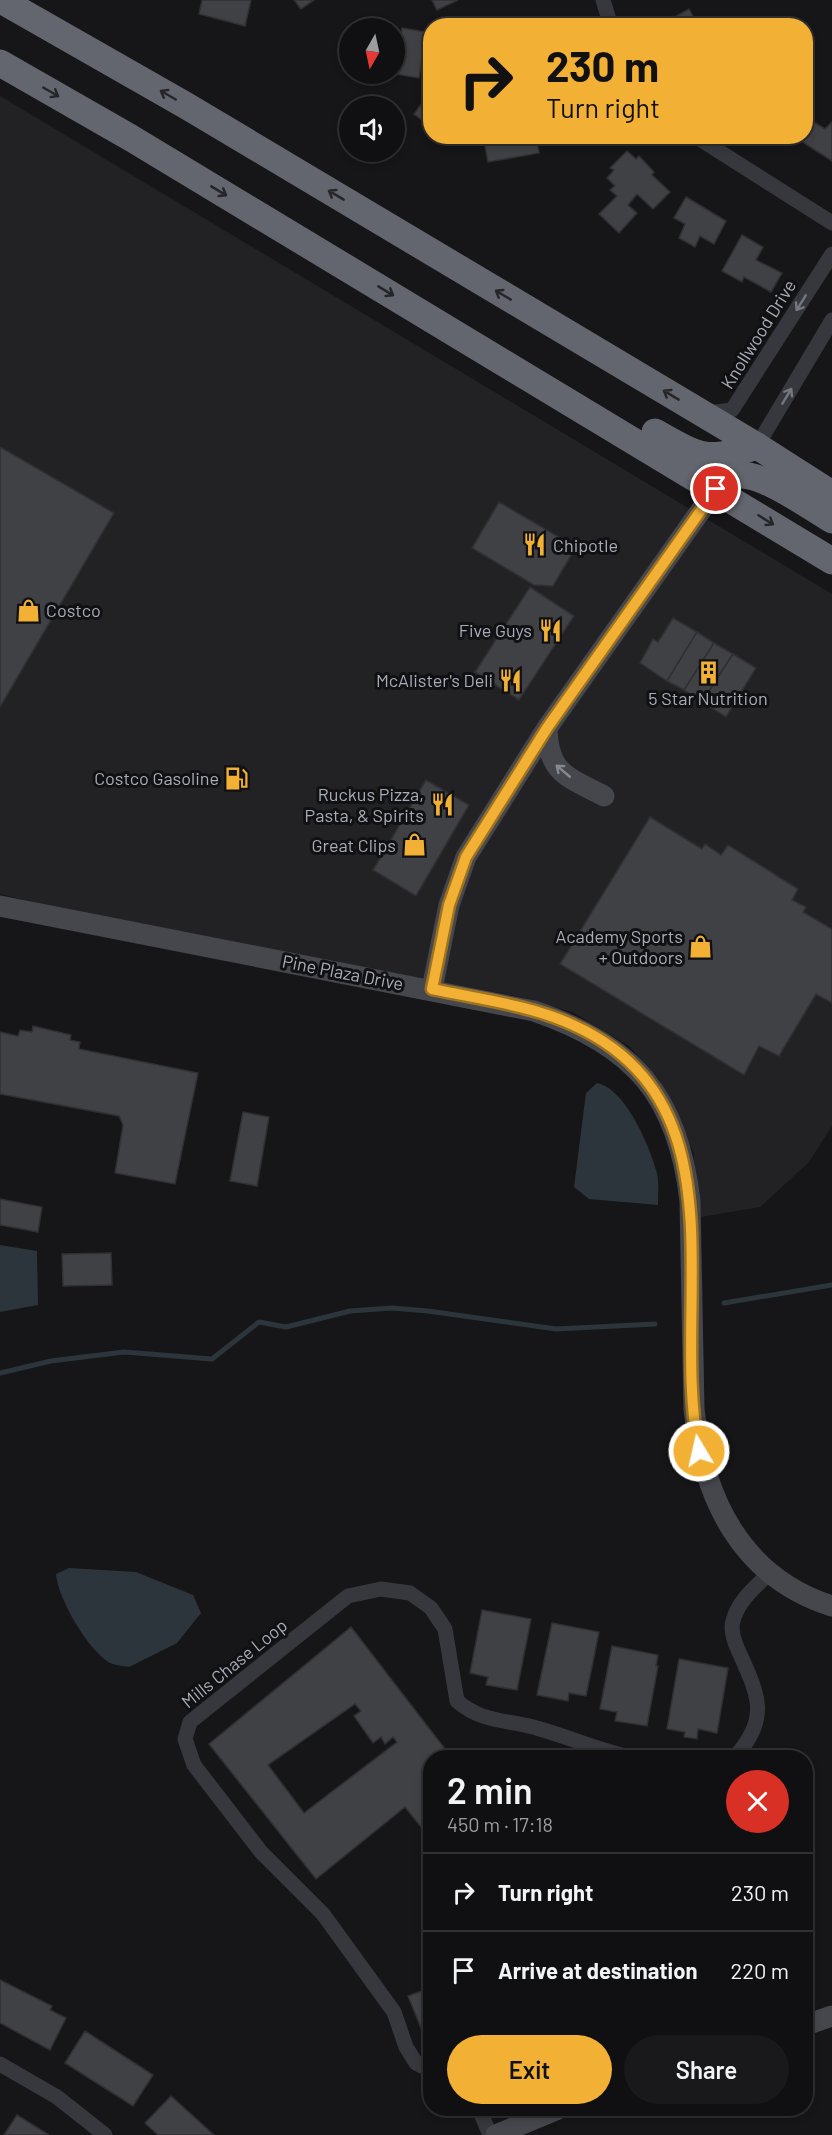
<!DOCTYPE html>
<html lang="en">
<head>
<meta charset="utf-8">
<style>
	body { margin:0; font-family:Barlow,sans-serif; background:#19191b; color:#f1f3f6; height:100vh; display:flex; flex-direction:column; font-size:22px; white-space:nowrap }
	* { box-sizing:border-box; margin:0 }
	p { font-size:20px; color:#9c9d9f }
	.icon { flex:none; width:33px; height:33px; fill:none; stroke:currentColor; stroke-width:2; stroke-linecap:round; stroke-linejoin:round }
	.map { position:relative; flex:1; overflow:hidden }
	.drawer { position:absolute; left:423px; top:1750px; width:390px; height:366px; display:flex; flex-direction:column; background:#101012; border-radius:24px; box-shadow:0 3px 9px #0003,0 0 0 2px #303032 }
	.drawer>* { flex:none }
	.banner { position:absolute; left:423px; top:18px; width:390px; height:126px; border-radius:24px; box-shadow:0 3px 9px #0003,0 0 0 2px #303032; background:#f2b134; color:#111; overflow:hidden }
	.needle { width:39px; rotate:189deg }
	.fabs { position:absolute; left:339px; top:18px; display:grid; gap:12px }
	.fabs a { display:grid; place-items:center; width:66px; height:66px; border-radius:50%; background:#101012; box-shadow:0 3px 9px #0003,0 0 0 2px #303032; font-size:30px }
	.pin { position:absolute; display:grid; place-items:center; width:51px; height:51px; color:#fff; margin:-26px; border:3px solid #fff; border-radius:50%; box-shadow:0 2px 6px #0007 }
	.me { position:absolute; width:66px; margin:-33px; rotate:351deg; stroke-linejoin:round; filter:drop-shadow(0 0 4px #0008) }
	.turn { display:flex; align-items:center; gap:21px; height:126px; padding:0 24px; font-size:27px }
	.turn .icon { width:78px; height:78px; stroke-width:2.5 }
	.turn b { display:block; font-size:42px; line-height:51px }
	.round { display:grid; place-items:center; flex:none; width:63px; height:63px; border-radius:32px; background:#19191b }
	.head { display:flex; align-items:center; justify-content:space-between; height:102px; padding:0 24px }
	h1 { font-size:36px; font-weight:600; line-height:45px }
	.cta { display:flex; gap:12px; margin-top:auto; padding:12px 24px }
	.cta a { flex:1; height:69px; border-radius:36px; background:#f2b134; color:#111; font-size:24px; font-weight:600; line-height:69px; text-align:center }
	.cta a+a { background:#19191b; color:#f1f3f6 }
	ul { padding:0; list-style:none }
	li { display:flex; align-items:center; gap:18px; height:78px; padding:0 24px; border-top:2px solid #303032 }
	li div { flex:1 }
	li b { display:block; font-size:22px }
	li em { font-style:normal }
	.map>svg:first-child { display:block }
	.built { fill:#222225 }
	.water { fill:#2c353c }
	.lines { fill:none; stroke-linecap:round; stroke-linejoin:round }
	.stream { stroke:#2c353c; stroke-width:5 }
	.building { fill:#404145; stroke:#303034; stroke-width:1.5; fill-rule:evenodd }
	.street { stroke:#37383d; stroke-width:15 }
	.secondary { stroke:#45474d; stroke-width:21 }
	.highway { stroke:#63666e; stroke-width:27 }
	.oneway { stroke:#26262a }
	.oneway2 { stroke:#757881 }
	.oneway3 { stroke:#858993 }
	.route-casing { stroke:#9d7322; stroke-width:15 }
	.route { stroke:#f2b134; stroke-width:10 }
	.labels { text-anchor:middle; dominant-baseline:central; stroke-width:6; stroke-linejoin:round; paint-order:stroke }
	.street-label { font-size:18px; fill:#a8adb8; stroke:#111113 }
	.poi-label { font-size:18px; fill:#a8adb8; stroke:#111113; text-anchor:end }
</style>
</head>
<body>
<div class="map">
<svg width="832" height="2135" viewBox="0 0 832 2135">
	<rect width="100%" height="100%" fill="#161618"/>
	<polygon class="built" points="0,96 832,594 832,1126 809,1162 760,1207 701,1217 693,1151 659,1079 629,1046 572,1012 520,997 99,918 0,894"/>
	<g class="water">
		<path d="M597 1083C626 1089 650 1147 657 1173 659 1183 658 1195 658 1205L589 1199 574 1187 586 1093Z"/>
		<polygon points="0,1245 37,1251 38,1305 0,1312"/>
		<path d="M69 1568 136 1572 193 1595 201 1613 177 1643 129 1667C123 1666 115 1665 110 1663 88 1650 58 1599 56 1574Z"/>
	</g>
	<g class="lines">
		<g class="stream">
			<polyline points="724,1303 832,1285"/>
			<polyline points="0,1373 51,1361 124,1352 212,1359 259,1322 286,1327 350,1311 392,1308 428,1311 556,1329 655,1324"/>
		</g>
	</g>
	<g class="building">
		<polygon points="202,0 251,0 245,26 199,14"/>
		<polygon points="294,0 314,0 301,9"/>
		<polygon points="432,0 458,0 437,10"/>
		<polygon points="689,9 698,26 666,26 664,23"/>
		<polygon points="402,28 426,32 419,78 395,74"/>
		<polygon points="430,92 430,126 414,114"/>
		<polygon points="812,121 825,129 832,122 832,161 801,141"/>
		<polygon points="483,136 536,136 539,153 488,162"/>
		<polygon points="627,151 636,159 639,156 654,172 652,175 670,192 653,209 637,194 628,205 637,213 619,233 599,214 617,196 610,190 615,186 607,178 614,170 610,168"/>
		<polygon points="686,197 726,221 714,244 700,236 695,247 679,238 685,224 674,218"/>
		<polygon points="742,235 763,247 756,260 782,273 771,292 744,277 742,282 722,271"/>
		<polygon points="0,447 114,513 0,707"/>
		<polygon points="499,502 576,547 553,586 534,585 472,548"/>
		<polygon points="530,587 574,616 519,700 475,672"/>
		<polygon points="673,618 697,632 667,681 640,663 653,639 658,642"/>
		<polygon points="697,632 714,643 684,690 667,681"/>
		<polygon points="714,643 733,654 702,702 684,690"/>
		<polygon points="733,654 756,668 726,717 702,702"/>
		<polygon points="426,780 469,805 416,896 373,870"/>
		<polygon points="650,817 702,849 705,844 721,855 728,845 798,889 792,900 806,907 803,912 832,929 832,1003 816,994 779,1056 759,1046 744,1075 560,964"/>
		<polygon points="33,1026 71,1035 70,1040 80,1042 79,1049 198,1073 175,1184 115,1173 123,1125 119,1116 0,1094 0,1032 18,1036 20,1030 32,1032"/>
		<polygon points="243,1112 269,1117 257,1186 230,1181"/>
		<polygon points="0,1199 42,1207 38,1232 0,1225"/>
		<polygon points="111,1253 112,1285 63,1286 62,1254"/>
		<polygon points="482,1610 531,1619 517,1690 486,1685 488,1677 470,1673"/>
		<polygon points="552,1623 599,1632 586,1696 569,1693 568,1701 537,1695"/>
		<path d="M351 1627 452 1758H430V1838L405 1807 316 1879 209 1744ZM355 1704 361 1711 354 1716 373 1743 381 1737 385 1744 393 1737 397 1742 304 1813 268 1765Z"/>
		<polygon points="612,1646 658,1655 656,1666 658,1666 647,1726 615,1721 617,1712 600,1709"/>
		<polygon points="679,1659 728,1668 717,1733 698,1729 697,1739 684,1737 685,1732 667,1729"/>
		<polygon points="0,1980 52,2006 50,2010 66,2018 50,2050 0,2023"/>
		<polygon points="430,1988 430,2050 408,1996"/>
		<polygon points="85,2031 153,2075 133,2106 65,2063"/>
		<polygon points="171,2096 214,2135 158,2135 145,2123"/>
		<polygon points="17,2115 49,2135 4,2135"/>
	</g>
	<g class="lines">
		<g class="street">
			<polyline points="603,0 611,26"/>
			<polyline points="695,136 832,223"/>
			<polyline points="708,413 732,410 832,254"/>
			<polyline points="757,446 832,320"/>
			<polyline points="651,1758 684,1758"/>
			<path d="M734 1758C770 1719 759 1696 739 1652 735 1644 730 1630 733 1621 738 1601 755 1587 770 1573"/>
			<polyline points="0,2064 57,2097 105,2135"/>
			<path d="M430 2070 416 2063 406 2047 394 2012 323 1914 261 1852 194 1765 185 1739 190 1722 348 1596 381 1589 410 1593 431 1608 445 1629 457 1701C484 1724 508 1719 540 1729 571 1738 601 1751 633 1758"/>
			<polyline points="479,2109 490,2135"/>
		</g>
		<g class="secondary">
			<path d="M547 728C548 774 568 777 604 796"/>
			<path d="M0 906 534 1011C634 1045 678 1096 690 1201L694 1409C703 1498 741 1577 832 1606"/>
			<polyline points="432,989 449,905 466,857 547,728 716,489"/>
			<polyline points="806,2025 832,2016"/>
			<polyline points="496,2135 558,2109"/>
		</g>
		<g class="highway">
			<polyline points="1,0 185,105 757,446 832,494"/>
			<polyline points="0,63 131,138 832,561"/>
			<path d="M655 432C699 457 707 463 757 446"/>
			<path d="M716 489C722 483 730 475 740 475 765 474 810 507 832 520"/>
		</g>
	</g>
	<defs><path id="oneway-shaft" d="M-6 0H5M1.5-3L5.5 0L1.5 3" fill="none" stroke-width="1.6" stroke-linecap="round" stroke-linejoin="round" transform="scale(1.5)"/></defs>
	<g class="oneway">
		<use href="#oneway-shaft" transform="translate(51 92) rotate(30)"/>
		<use href="#oneway-shaft" transform="translate(168 95) rotate(-150)"/>
		<use href="#oneway-shaft" transform="translate(219 191) rotate(31)"/>
		<use href="#oneway-shaft" transform="translate(336 195) rotate(-149)"/>
		<use href="#oneway-shaft" transform="translate(386 291) rotate(31)"/>
		<use href="#oneway-shaft" transform="translate(503 295) rotate(-149)"/>
		<use href="#oneway-shaft" transform="translate(671 395) rotate(-149)"/>
		<use href="#oneway-shaft" transform="translate(766 520) rotate(32)"/>
	</g>
	<g class="oneway2">
		<use href="#oneway-shaft" transform="translate(801 303) rotate(122)"/>
		<use href="#oneway-shaft" transform="translate(787 396) rotate(-59)"/>
	</g>
	<use class="oneway3" href="#oneway-shaft" transform="translate(563 771) rotate(-140)"/>
	<g class="lines">
		<defs>
			<path id="route" d="M699 1451C669 1304 747 1104 573 1025 530 1005 478 999 432 989L449 905 466 857 547 728 716 489"/>
		</defs>
		<use href="#route" class="route-casing"/>
		<use href="#route" class="route"/>
	</g>
	<defs>
		<symbol id="restaurant-bare" viewBox="-9 -9 18 18"><path d="M-5-6h1v4h1v-4h1v4h1v-4h1v5L-1.5 .5V6h-2V.5L-5-1ZM5-6V6H3V1.5H1.5Q1.5-4 5-6Z" fill="#f2b134" stroke="#111113" stroke-width="2.5" paint-order="stroke"/></symbol>
		<symbol id="shop-bare" viewBox="-9 -9 18 18"><path d="M-5-2.5h2.3a2.7 3.5 0 0 1 5.4 0H5L5.5 6h-11ZM-1.5-2.5h3a1.5 2.3 0 0 0-3 0Z" fill="#f2b134" stroke="#111113" stroke-width="2.5" paint-order="stroke"/></symbol>
		<symbol id="building-bare" viewBox="-9 -9 18 18"><path d="M-4-6H4V6H1V3H-1V6H-4ZM-2.5-4.3h1.7v1.8h-1.7ZM.8-4.3h1.7v1.8H.8ZM-2.5-1h1.7V.8h-1.7ZM.8-1h1.7V.8H.8Z" fill="#f2b134" stroke="#111113" stroke-width="2.5" paint-order="stroke"/></symbol>
		<symbol id="fuel-bare" viewBox="-9 -9 18 18"><path d="M-5.5-6h7V0h2V4h1.3V-2.5L3-4.5l.8-.8L6-3V5H2.5V1h-1V6h-7ZM-4.2-4.7v3.2H.2V-4.7Z" fill="#f2b134" stroke="#111113" stroke-width="2.5" paint-order="stroke"/></symbol>
	</defs>
	<g fill-rule="evenodd">
		<use href="#restaurant-bare" x="518" y="528" width="33" height="33"/>
		<use href="#shop-bare" x="12" y="594" width="33" height="33"/>
		<use href="#restaurant-bare" x="534" y="614" width="33" height="33"/>
		<use href="#building-bare" x="692" y="656" width="33" height="33"/>
		<use href="#restaurant-bare" x="494" y="664" width="33" height="33"/>
		<use href="#fuel-bare" x="220" y="762" width="33" height="33"/>
		<use href="#restaurant-bare" x="426" y="788" width="33" height="33"/>
		<use href="#shop-bare" x="398" y="828" width="33" height="33"/>
		<use href="#shop-bare" x="684" y="930" width="33" height="33"/>
	</g>
	<g class="labels">
		<g class="street-label">
			<text transform="translate(758 334) rotate(-58)">Knollwood Drive</text>
			<text transform="translate(343 972) rotate(11)">Pine Plaza Drive</text>
			<text transform="translate(234 1663) rotate(-39)">Mills Chase Loop</text>
		</g>
		<g class="poi-label">
			<text x="553" y="545" text-anchor="start">Chipotle</text>
			<text x="46" y="610" text-anchor="start">Costco</text>
			<text x="532" y="630">Five Guys</text>
			<text x="493" y="680">McAlister's Deli</text>
			<text x="708" y="698" text-anchor="middle">5 Star Nutrition</text>
			<text x="219" y="778">Costco Gasoline</text>
			<text x="424" y="794">Ruckus Pizza,<tspan x="424" dy="21">Pasta, &amp; Spirits</tspan></text>
			<text x="396" y="845">Great Clips</text>
			<text x="683" y="936">Academy Sports<tspan x="683" dy="21">+ Outdoors</tspan></text>
		</g>
	</g>
</svg>
<div class="fabs">
<a><svg class="needle" viewBox="-14 -14 28 28"><path d="M0-13l5 13h-10z" fill="#e53935"/><path d="M0 13l5-13h-10z" fill="#9c9d9f"/></svg></a>
<a><svg class="icon" aria-label="sound" viewBox="0 0 24 24"><path d="M4 9h4l5-4v14l-5-4H4zM17 9q2 3 0 6"/></svg></a>
</div>
<div class="pin" style="left:716px;top:489px;background:#d93025"><svg class="icon" aria-label="arrive" viewBox="0 0 24 24"><path d="M6 21V4h12l-3 4 3 4H6"/></svg></div>
<svg class="me" style="left:699px;top:1451px" viewBox="-20 -20 40 40"><circle r="17" fill="#f2b134" stroke="#fff" stroke-width="3"/><path d="M0-11L8 9 0 5-8 9z" fill="#fff"/></svg>
<div class="banner">
<div class="turn"><svg class="icon" aria-label="right" viewBox="0 0 24 24"><path d="M7 20v-9h11M14 6l5 5-5 5"/></svg><div><b>230 m</b>Turn right</div></div>
</div>
<section class="drawer">
<div class="head"><div><h1>2 min</h1><p>450 m · 17:18</p></div><a class="round" style="background:#d93025;color:#fff"><svg class="icon" aria-label="close" viewBox="0 0 24 24"><path d="M6 6l12 12M18 6L6 18"/></svg></a></div>
<ul>
<li><svg class="icon" aria-label="right" viewBox="0 0 24 24"><path d="M7 20v-9h11M14 6l5 5-5 5"/></svg><div><b>Turn right</b></div><em>230 m</em></li>
<li><svg class="icon" aria-label="arrive" viewBox="0 0 24 24"><path d="M6 21V4h12l-3 4 3 4H6"/></svg><div><b>Arrive at destination</b></div><em>220 m</em></li>
</ul>
<div class="cta"><a>Exit</a><a>Share</a></div>
</section>
</div>
</body>
</html>
